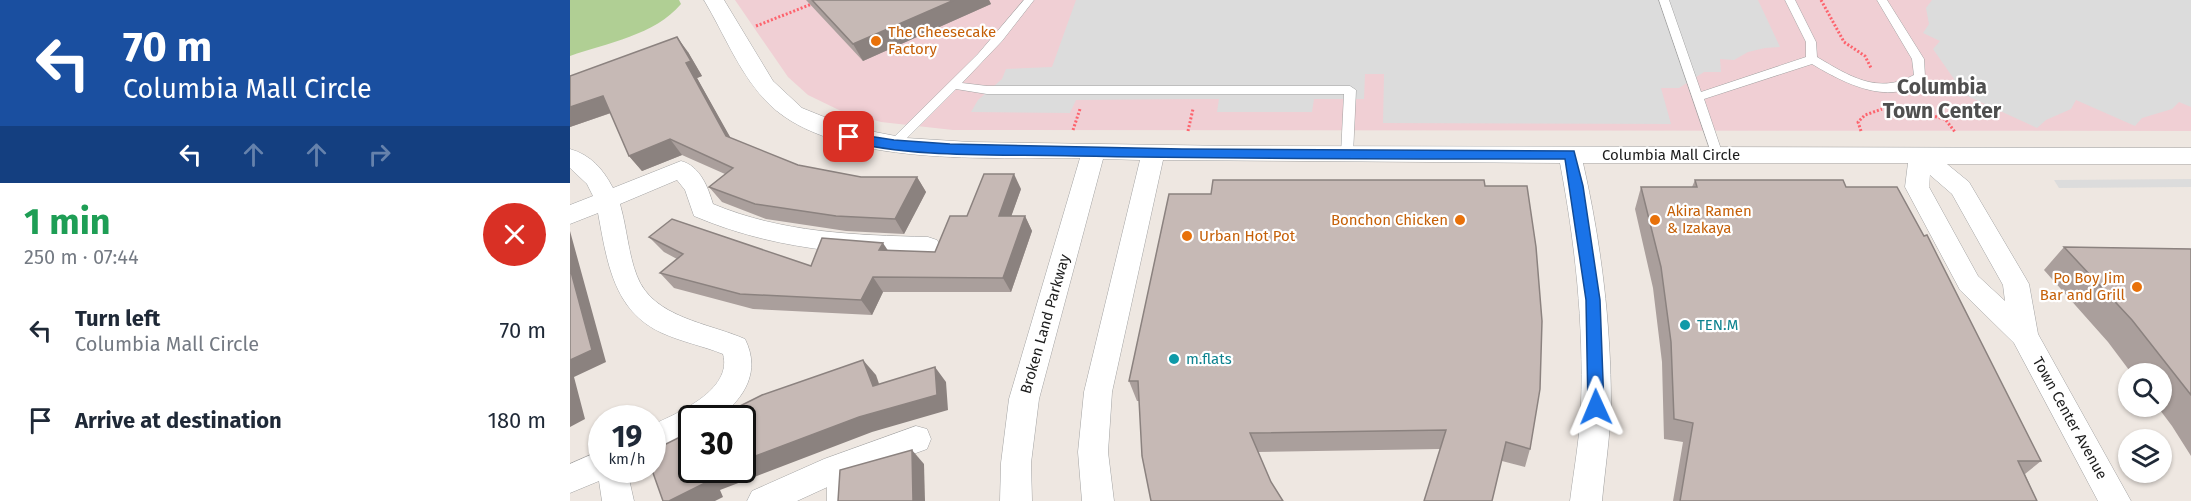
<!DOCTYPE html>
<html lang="en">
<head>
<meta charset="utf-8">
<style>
	body { margin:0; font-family:"Fira Sans",sans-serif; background:#f2f2f3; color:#1f2937; height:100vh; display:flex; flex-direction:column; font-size:22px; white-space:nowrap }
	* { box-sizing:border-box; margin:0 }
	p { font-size:20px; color:#747a83 }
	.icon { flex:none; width:33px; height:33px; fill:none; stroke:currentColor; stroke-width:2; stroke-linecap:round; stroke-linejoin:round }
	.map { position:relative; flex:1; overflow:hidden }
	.drawer { display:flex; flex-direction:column; background:#fff; width:570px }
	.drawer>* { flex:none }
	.hud { background:#1a4fa0; color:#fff; overflow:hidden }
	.fabs { position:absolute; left:1548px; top:363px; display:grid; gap:12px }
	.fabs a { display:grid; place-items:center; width:54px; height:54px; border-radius:50%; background:#fff; box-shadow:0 2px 4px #0004; font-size:30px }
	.speed { position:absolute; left:18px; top:405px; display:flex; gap:12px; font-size:30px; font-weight:700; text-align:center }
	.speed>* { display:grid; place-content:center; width:78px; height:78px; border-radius:50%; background:#fff; box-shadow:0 2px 4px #0004; line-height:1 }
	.speed small { font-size:15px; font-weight:400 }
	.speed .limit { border:3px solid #111; border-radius:9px; background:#fff; color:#111 }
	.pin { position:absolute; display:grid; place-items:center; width:51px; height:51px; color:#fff; margin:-26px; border-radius:12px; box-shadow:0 3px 9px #0006 }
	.me { position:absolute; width:66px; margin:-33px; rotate:359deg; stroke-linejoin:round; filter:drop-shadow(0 0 4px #0008) }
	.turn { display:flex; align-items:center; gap:21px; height:126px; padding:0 24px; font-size:27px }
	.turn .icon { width:78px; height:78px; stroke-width:2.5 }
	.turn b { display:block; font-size:42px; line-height:51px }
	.lanes { display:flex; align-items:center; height:57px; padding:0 24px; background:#0003; justify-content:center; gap:30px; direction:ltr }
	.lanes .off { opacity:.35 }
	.round { display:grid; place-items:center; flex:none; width:63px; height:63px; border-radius:32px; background:#f2f2f3 }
	.overview { display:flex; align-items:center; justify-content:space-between; height:102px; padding:0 24px }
	h1 { font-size:36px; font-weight:700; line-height:45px; color:#1e9e55 }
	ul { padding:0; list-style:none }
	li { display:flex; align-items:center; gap:18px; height:90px; padding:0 24px }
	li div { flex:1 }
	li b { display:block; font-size:22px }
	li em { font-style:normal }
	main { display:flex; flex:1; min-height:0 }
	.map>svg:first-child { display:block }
	.commercial { fill:#f0cfd4 }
	.forest { fill:#b0cf94 }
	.parking { fill:#dcdcdc }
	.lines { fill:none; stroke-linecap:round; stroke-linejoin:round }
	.service-casing { stroke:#a3a3a3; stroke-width:1 }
	.minor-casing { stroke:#a3a3a3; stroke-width:1 }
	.path { stroke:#fd636d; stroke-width:3; stroke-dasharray:2 2; stroke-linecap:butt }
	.service { fill:#fff; fill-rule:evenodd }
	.minor { fill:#fff; fill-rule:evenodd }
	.wall { fill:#aa9f9c }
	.shaded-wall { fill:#8b827f }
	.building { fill:#c6b9b5; stroke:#8b827f; stroke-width:1.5 }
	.route { fill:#1a73e8; stroke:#114b97; stroke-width:1.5 }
	.food-dot { fill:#e8710a; stroke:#fff; stroke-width:2 }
	.culture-dot { fill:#0f9aa8; stroke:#fff; stroke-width:2 }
	.labels { text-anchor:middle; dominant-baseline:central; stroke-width:4.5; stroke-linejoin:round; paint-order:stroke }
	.food-label { font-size:15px; fill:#c56008; stroke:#fff; text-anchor:start }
	.street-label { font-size:15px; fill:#1c1c1c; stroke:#fff }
	.culture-label { font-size:15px; fill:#0d838f; stroke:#fff; text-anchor:start }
	.district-label { font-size:21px; font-weight:bold; fill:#4f4f4f; stroke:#fff }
</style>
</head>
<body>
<main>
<section class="drawer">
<div class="hud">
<div class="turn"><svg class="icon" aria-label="left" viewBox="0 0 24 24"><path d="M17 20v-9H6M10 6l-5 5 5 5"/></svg><div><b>70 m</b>Columbia Mall Circle</div></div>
<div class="lanes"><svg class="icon" aria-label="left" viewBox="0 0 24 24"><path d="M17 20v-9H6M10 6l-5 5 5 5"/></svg><svg class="icon off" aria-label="ahead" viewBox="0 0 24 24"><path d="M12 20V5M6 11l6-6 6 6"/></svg><svg class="icon off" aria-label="ahead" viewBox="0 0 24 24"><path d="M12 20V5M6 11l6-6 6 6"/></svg><svg class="icon off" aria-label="right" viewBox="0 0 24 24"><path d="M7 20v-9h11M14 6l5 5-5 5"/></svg></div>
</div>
<div class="overview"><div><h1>1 min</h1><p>250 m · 07:44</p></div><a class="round" style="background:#d93025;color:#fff"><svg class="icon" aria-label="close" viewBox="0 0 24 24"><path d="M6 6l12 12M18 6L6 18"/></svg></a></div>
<ul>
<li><svg class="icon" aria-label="left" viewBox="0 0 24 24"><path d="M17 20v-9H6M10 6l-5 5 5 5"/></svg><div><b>Turn left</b><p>Columbia Mall Circle</p></div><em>70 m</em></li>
<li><svg class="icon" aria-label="arrive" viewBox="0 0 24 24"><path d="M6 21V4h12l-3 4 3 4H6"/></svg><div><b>Arrive at destination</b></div><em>180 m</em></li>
</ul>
</section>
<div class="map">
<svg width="1621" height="501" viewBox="0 0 1621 501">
	<rect width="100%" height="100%" fill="#eee7e1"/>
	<polygon class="commercial" points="165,0 1621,0 1621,131 383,130 311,122 271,111 238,95 218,77"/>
	<path class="forest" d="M0 0H109L111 4C85 35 37 43 0 56Z"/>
	<g class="parking">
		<polygon points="506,0 1188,0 1210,47 1195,48 1178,52 1164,60 1150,59 1151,72 1134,72 1109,88 1091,88 1101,124 813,123 814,74 795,74 794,99 744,99 742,112 647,112 649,99 625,99 506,100 500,113 401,112 408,100 432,79 436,69 482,67"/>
		<polygon points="1362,0 1621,0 1621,107 1609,102 1602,109 1572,118 1565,126 1506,100 1501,109 1476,120 1467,128 1380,88 1384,79 1363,49 1370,41 1353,33 1359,24 1356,8"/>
		<polygon points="1621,179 1621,187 1489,188 1484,180"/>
	</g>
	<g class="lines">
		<defs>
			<g id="service">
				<polygon points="454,0 464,0 432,41 392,83 417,86 780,86 786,90 783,154 777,158 771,154 774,94 417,94 386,89 328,147 320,147 318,144 320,141 408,54"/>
				<path d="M1089 0H1099L1131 92 1236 57V42L1215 0H1225L1246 42 1247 57C1279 76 1308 95 1344 75L1342 59 1307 0H1317L1354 59 1355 77C1324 110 1272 82 1242 64L1134 99 1153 155 1151 158H1143Z"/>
				<polygon points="265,462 271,464 273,469 273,501 257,501 257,469 259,464"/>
			</g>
			<g id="minor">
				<path d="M134 0H154L203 81 232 108 279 127 336 138 400 142 666 146 1621 148V164H1377L1399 182 1455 277 1459 284 1468 334 1561 501H1528L1444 343 1390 290 1335 187 1338 163H1013C1031 242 1041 324 1041 405 1040 437 1035 469 1032 501H1000C1004 469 1010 437 1011 405 1014 324 1005 242 990 163L593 160 542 392 538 452 544 501H512L508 452 514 392 570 160 533 159 469 399 461 463 462 501H430L431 463 439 399 510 158C424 157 266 168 200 105 170 76 155 35 134 0ZM1360 175 1382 194 1433 285 1435 301 1408 276 1359 187Z"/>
				<path d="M0 149C21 155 33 169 43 188L111 161C130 166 138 187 143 204 213 233 284 235 358 237L367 240 371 247 367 254 358 257C275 254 202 249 124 216L115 190 107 180 50 204C57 228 58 253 67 276 83 318 139 323 175 339 191 371 175 398 148 418H122V436L82 453V425C108 413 163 390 153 354 133 346 112 342 92 333 43 311 37 261 28 213L0 224V205L23 196 17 184 0 168Z"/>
				<polygon points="346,426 357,429 361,439 357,449 275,479 227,501 177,501 182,491 254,459"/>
				<polygon points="32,450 32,470 57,470 64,501 32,501 29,481 0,493 0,464"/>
			</g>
		</defs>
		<use href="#service" class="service-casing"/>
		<use href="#minor" class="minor-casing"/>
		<g class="path">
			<polyline points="1251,0 1274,42 1295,56 1301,68"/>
			<polyline points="186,26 252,0"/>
			<polyline points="1330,108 1375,119 1385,132"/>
			<polyline points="503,130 510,109"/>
			<polyline points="618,131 623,109"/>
			<polyline points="1291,131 1288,122 1295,115 1312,109"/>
		</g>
		<use href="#service" class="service"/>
		<use href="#minor" class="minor"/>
	</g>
	<g class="wall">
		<polygon points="236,0 419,0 421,4 293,61"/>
		<polygon points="118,52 132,76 127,78 160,138 228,165 291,177 347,177 356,192 334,234 276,231 196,219 152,202 139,187 155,174 112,155 72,171 59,156 41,113 0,127 0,76"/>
		<polygon points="1125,180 1276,187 1471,461 1455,474 1467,501 1103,501 1113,442 1094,439 1092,362 1083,288 1065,209 1071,187 1122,187"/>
		<polygon points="451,189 441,216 455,216 462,231 441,292 313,292 302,315 183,309 104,288 90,273 107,259 94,252 79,237 241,266 318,251 365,252 397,216"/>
		<polygon points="599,194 960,449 955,467 932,461 870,449 688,452 569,401 567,401 559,381"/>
		<polygon points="1494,247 1621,249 1621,456 1602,426 1587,406 1592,406 1592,374 1562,374 1538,342 1474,270"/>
	</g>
	<g class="shaded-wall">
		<polygon points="384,0 419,0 421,4 293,61 283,44"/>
		<polygon points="107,37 118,52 132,76 127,78 168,151 156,136 116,63"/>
		<polygon points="33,96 46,111 0,127 0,107"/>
		<polygon points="100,139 112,155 72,171 59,156"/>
		<polygon points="444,174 451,189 436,231 429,216"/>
		<polygon points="347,177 356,192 334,234 325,219"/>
		<polygon points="455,216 462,231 441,292 433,278"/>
		<polygon points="0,231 36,362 4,377 15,419 0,427"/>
		<polygon points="313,243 323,258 309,250"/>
		<polygon points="303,277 313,292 302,315 291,300"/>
		<polygon points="293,360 306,375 315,401 303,386"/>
		<polygon points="365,367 376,382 378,410 302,432 150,490 153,497 145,501 99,501 133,477 151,470 172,470 172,461"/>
		<polygon points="342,450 354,464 355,501 343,501"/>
	</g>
	<g class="building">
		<polygon points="242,0 384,0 283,44"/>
		<polygon points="107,37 121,61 116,63 156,136 228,165 291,177 347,177 325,219 266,216 185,204 139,187 163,168 100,139 59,156 33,96 0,107 0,76"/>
		<polygon points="414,174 444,174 429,216 455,216 433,278 303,277 291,300 170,294 90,273 113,254 79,237 102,219 241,266 252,238 313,243 309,250 365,252 380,216 397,216"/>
		<polygon points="643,180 914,180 915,186 957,186 966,247 972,321 970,389 960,449 936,442 922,501 854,501 876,430 680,433 701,482 713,501 581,501 572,456 568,381 559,381 599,194 641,194"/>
		<polygon points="1125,180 1273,180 1276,187 1327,187 1354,236 1357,235 1471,461 1448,461 1467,501 1110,501 1123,423 1104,419 1101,342 1091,267 1071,187 1127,187"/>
		<polygon points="1494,247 1621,249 1621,395 1562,320"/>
		<polygon points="0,268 22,350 0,360"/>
		<polygon points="293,360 303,386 365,367 367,395 289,417 172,461 172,418 146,418 192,395"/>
		<polygon points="122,431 122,470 151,470 133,477 135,483 99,501 93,501 82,470 82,451"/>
		<polygon points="342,450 343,501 268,501 270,470"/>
	</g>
	<path class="route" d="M279 133 324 140 380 144 612 149 1004 151 1013 186 1030 300 1034 407 1031 412 1026 414 1020 412 1018 407 1016 300 995 159C831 159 668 159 505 156 434 154 342 159 274 140L273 137Z"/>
	<g class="food-dot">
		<circle cx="306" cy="41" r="6"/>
		<circle cx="890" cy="220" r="6"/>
		<circle cx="1085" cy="220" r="6"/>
		<circle cx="617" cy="236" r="6"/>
		<circle cx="1567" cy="287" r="6"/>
	</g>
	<g class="culture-dot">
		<circle cx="1115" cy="325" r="6"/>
		<circle cx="604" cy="359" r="6"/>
	</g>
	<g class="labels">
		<g class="food-label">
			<text x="318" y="32">The Cheesecake<tspan x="318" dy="17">Factory</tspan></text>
			<text x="1097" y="211">Akira Ramen<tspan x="1097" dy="17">&amp; Izakaya</tspan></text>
			<text x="878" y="220" text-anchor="end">Bonchon Chicken</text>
			<text x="629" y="236">Urban Hot Pot</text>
			<text x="1555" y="278" text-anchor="end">Po Boy Jim<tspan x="1555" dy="17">Bar and Grill</tspan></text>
		</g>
		<g class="street-label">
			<text x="1101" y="155">Columbia Mall Circle</text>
			<text transform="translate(475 324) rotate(-74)">Broken Land Parkway</text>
			<text transform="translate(1500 418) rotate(61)">Town Center Avenue</text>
		</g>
		<g class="culture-label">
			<text x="1127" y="325">TEN.M</text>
			<text x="616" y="359">m.flats</text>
		</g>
		<g class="district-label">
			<text x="1372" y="87">Columbia<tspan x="1372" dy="24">Town Center</tspan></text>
		</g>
	</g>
</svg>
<div class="fabs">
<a><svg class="icon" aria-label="search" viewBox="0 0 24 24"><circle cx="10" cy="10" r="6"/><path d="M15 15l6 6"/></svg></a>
<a><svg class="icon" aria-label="layers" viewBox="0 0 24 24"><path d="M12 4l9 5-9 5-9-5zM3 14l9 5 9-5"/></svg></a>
</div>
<div class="speed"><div>19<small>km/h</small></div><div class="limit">30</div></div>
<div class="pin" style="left:279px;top:137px;background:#d93025"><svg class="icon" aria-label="arrive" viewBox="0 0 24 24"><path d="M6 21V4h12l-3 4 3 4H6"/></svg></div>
<svg class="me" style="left:1026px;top:407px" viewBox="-20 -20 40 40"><path d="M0-17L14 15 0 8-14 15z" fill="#1a73e8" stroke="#fff" stroke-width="4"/></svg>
</div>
</main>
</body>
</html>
